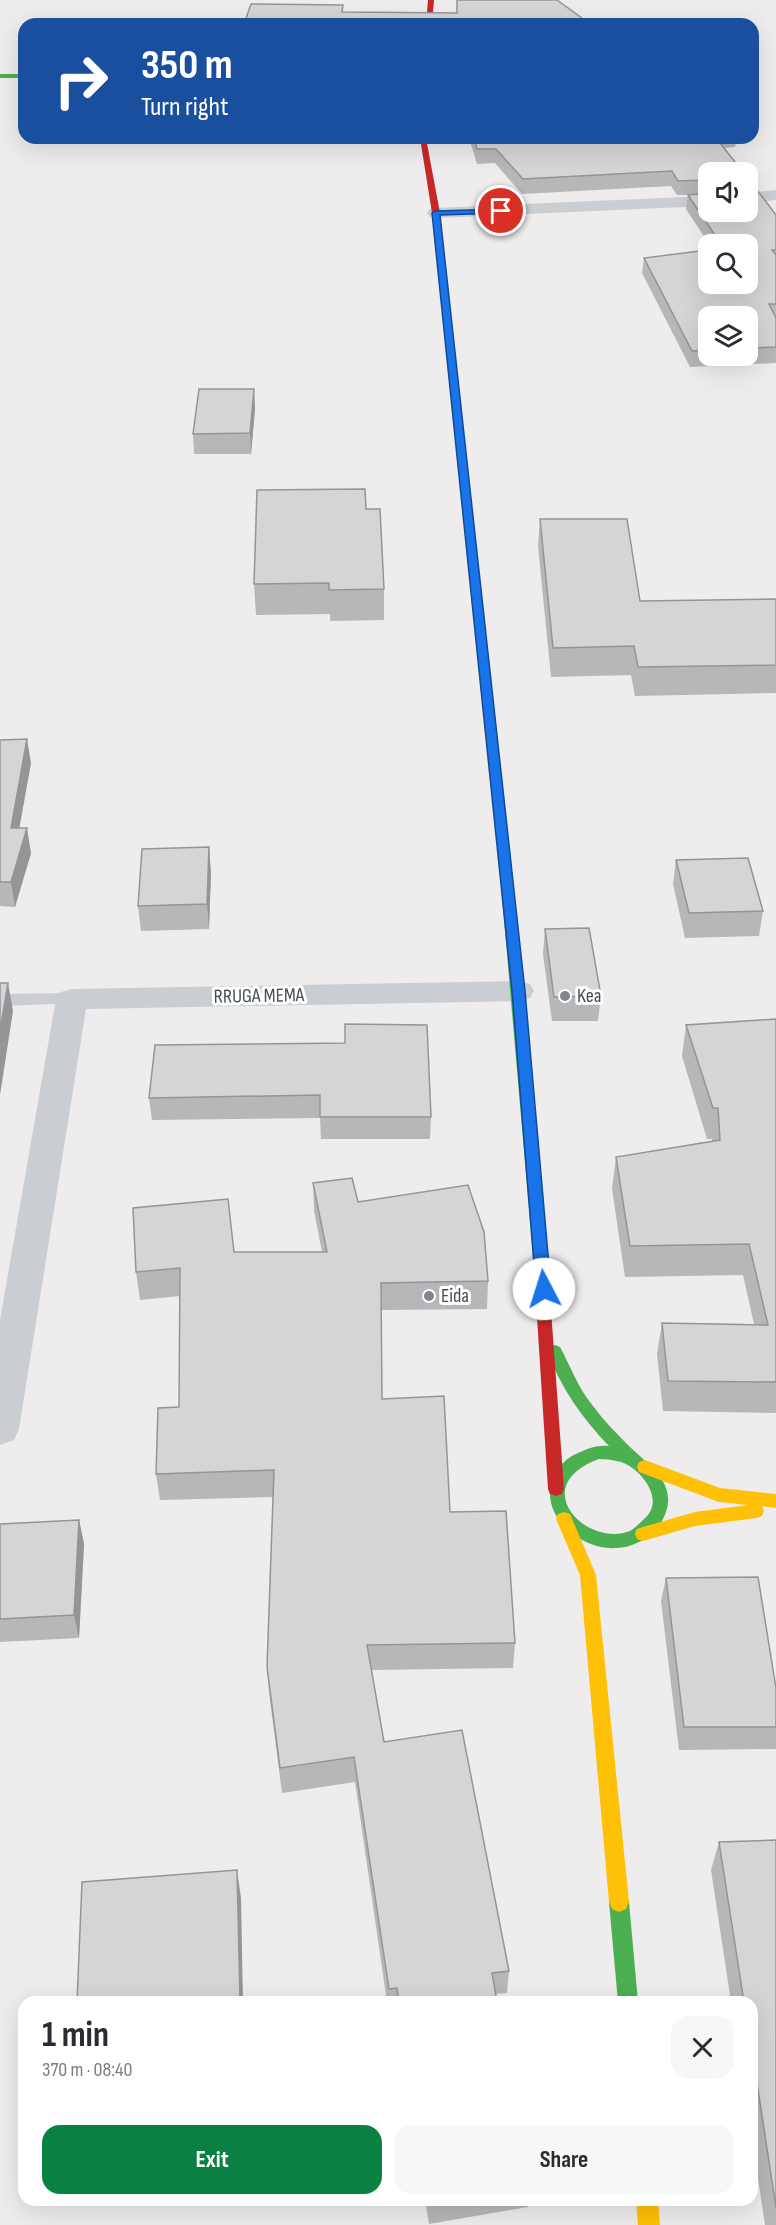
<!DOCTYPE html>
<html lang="en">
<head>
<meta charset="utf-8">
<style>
	body { margin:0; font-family:"Sofia Sans Condensed",sans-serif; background:#f7f7f7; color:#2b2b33; height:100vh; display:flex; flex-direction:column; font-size:22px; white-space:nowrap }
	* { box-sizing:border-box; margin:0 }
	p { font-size:20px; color:#7c7c81 }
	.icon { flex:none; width:33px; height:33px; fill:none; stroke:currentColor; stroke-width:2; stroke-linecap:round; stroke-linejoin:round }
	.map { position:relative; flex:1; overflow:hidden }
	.drawer { position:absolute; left:18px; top:1996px; width:740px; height:210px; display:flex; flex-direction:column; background:#fff; border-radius:18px; box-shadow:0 6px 24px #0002 }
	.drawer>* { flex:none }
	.guide { position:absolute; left:18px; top:18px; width:741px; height:126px; border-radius:18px; box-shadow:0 6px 24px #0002; background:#1a4fa0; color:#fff; overflow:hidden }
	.tools { position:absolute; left:698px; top:162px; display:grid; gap:12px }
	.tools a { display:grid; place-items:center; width:60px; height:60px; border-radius:12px; background:#fff; box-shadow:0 6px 24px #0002; font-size:30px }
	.pin { position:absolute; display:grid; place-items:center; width:51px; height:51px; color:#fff; margin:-26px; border:3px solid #fff; border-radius:50%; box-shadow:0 2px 6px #0007 }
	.me { position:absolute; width:66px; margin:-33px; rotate:355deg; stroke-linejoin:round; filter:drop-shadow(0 0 4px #0008) }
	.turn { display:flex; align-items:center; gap:21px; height:126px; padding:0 24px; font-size:27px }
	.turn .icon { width:78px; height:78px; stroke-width:2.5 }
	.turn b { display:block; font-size:42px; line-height:51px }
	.round { display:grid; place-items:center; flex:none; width:63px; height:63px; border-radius:18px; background:#f7f7f7 }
	.summary { display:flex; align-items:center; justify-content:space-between; height:102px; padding:0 24px }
	h1 { font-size:36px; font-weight:700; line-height:45px }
	.primary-button { display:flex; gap:12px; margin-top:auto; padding:12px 24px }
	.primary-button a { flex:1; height:69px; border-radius:18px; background:#0b8043; color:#fff; font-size:24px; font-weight:700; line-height:69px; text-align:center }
	.primary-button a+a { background:#f7f7f7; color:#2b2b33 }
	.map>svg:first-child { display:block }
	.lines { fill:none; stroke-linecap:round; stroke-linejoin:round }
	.lane { fill:#cacdd1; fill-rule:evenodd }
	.street { fill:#cacdd1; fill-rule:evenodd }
	.fast { fill:#4caf50; fill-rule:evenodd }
	.slow { fill:#ffc107; fill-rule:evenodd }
	.jam { fill:#c62828; fill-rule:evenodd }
	.wall { fill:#b7b6b9; fill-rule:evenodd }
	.shaded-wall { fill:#959496 }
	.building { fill:#d5d4d7; stroke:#959496; stroke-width:1.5 }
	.route { fill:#1a73e8; stroke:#114b97; stroke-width:1.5 }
	.poi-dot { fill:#7f868d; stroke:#fff; stroke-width:2 }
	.labels { text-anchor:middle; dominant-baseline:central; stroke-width:6; stroke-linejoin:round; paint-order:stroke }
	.street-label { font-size:20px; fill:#434f5a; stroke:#fff }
	.poi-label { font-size:20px; fill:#434f5a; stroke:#fff; text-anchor:start }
</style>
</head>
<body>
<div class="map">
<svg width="776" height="2225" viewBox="0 0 776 2225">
	<rect width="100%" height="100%" fill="#eeecec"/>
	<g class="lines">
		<polygon class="lane" points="72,993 78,995 81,999 78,1003 0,1006 0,994"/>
		<g class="street">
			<polygon points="776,190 776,200 747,203 747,193"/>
			<polygon points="708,196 708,206 436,218 430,217 427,213 430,209 436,208"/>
			<polygon points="519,981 530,984 534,991 530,998 519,1001 86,1009 19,1429 14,1440 0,1445 0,1320 56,999 61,992 72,989"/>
		</g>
		<g class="fast">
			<rect x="0" y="74" width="24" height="4"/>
			<polygon points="460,435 464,438 510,851 547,1255 545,1259 535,1259 533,1255 498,851 456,438"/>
			<path d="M555 1345 560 1347C571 1367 578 1388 593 1406 604 1421 617 1434 630 1447 652 1468 681 1486 662 1521 658 1529 648 1539 639 1542 633 1545 624 1548 617 1548 577 1551 531 1508 558 1469 564 1461 569 1457 578 1453 589 1448 597 1445 609 1446 582 1418 561 1388 547 1351L550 1347ZM599 1459C606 1459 614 1460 621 1462 642 1469 666 1501 644 1519 640 1523 635 1528 630 1531 586 1548 526 1486 599 1459Z"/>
			<polygon points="619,1892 626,1895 629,1902 638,2002 618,2002 609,1902 612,1895"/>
		</g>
		<g class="slow">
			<polygon points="645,1460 720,1488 776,1494 776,1508 762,1506 764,1511 762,1516 756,1518 695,1526 643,1541 637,1539 635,1534 637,1529 643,1527 695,1512 748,1505 719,1502 639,1472 637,1467 639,1462"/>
			<polygon points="564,1512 570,1514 596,1575 629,1902 626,1909 619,1912 612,1909 609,1902 580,1575 556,1519 558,1514"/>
			<polygon points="636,2200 658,2200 660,2225 638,2225"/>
		</g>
		<g class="jam">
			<polygon points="428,0 434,0 432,24 426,24"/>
			<polygon points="420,138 426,138 440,213 464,438 460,441 456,438 432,213"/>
			<polygon points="540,1249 545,1251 547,1255 564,1489 562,1494 556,1496 550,1494 548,1489 533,1255 535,1251"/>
		</g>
	</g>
	<g class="wall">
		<path d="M469 138H737L735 147 724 148 708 172V212L747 190 776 215V363L690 367 642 273 644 258 747 244H709L686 209 688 195H677L671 186 522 194 495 163 477 164ZM708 316H747V356H708Z"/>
		<polygon points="254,389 255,409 251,454 194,454 193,434"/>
		<polygon points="366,509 384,589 384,620 330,621 330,614 256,615 254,584"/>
		<polygon points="540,519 640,601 776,599 776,693 635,696 631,675 551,677 538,546"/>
		<polygon points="0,740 31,763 19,828 31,853 15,907 0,906"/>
		<polygon points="676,860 763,911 759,936 685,938 673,884"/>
		<polygon points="211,872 209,929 141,931 138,906"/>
		<polygon points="545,929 601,996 598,1021 552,1021 543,954"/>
		<polygon points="776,1019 776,1413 663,1411 657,1354 662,1323 754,1324 743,1275 625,1277 612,1189 616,1157 712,1142 712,1139 707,1139 682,1056 686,1025"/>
		<polygon points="155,1045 431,1117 430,1139 321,1139 320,1118 152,1120 149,1098"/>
		<polygon points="313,1183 358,1202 488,1281 487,1309 381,1310 382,1399 450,1512 515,1643 513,1668 371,1670 384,1742 509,1971 507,1993 496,1994 497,2002 387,2002 355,1782 282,1793 269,1692 267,1667 273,1497 160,1500 156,1474 179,1407 180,1296 140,1300 136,1272 234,1252 322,1252 314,1211"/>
		<polygon points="79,1520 84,1544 79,1638 0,1642 0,1524"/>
		<polygon points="666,1578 776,1688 776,1749 679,1750 661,1601"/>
		<polygon points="776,1840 776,2225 765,2225 752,2138 752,2002 731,2002 711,1870 719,1842"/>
		<polygon points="425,2200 529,2200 528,2207 429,2224"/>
	</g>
	<g class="shaded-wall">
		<polygon points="254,389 255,409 251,454 250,433"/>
		<polygon points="27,739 31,763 15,852 11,828"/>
		<polygon points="27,828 31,853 15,907 11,882"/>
		<polygon points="209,847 211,872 209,929 207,904"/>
		<polygon points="8,983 13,1011 0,1095 0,1031"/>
		<polygon points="79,1520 84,1544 79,1638 74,1615"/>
		<polygon points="237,1870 241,1898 243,2002 240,2002"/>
	</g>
	<g class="building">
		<polygon points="457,0 557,0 590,24 244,24 251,4 343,5 342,12 457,13"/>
		<polygon points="474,138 716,138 743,172 708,172 708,180 678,181 672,171 523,179 496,149 477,149"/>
		<polygon points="747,178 747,190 757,190 776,215 776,250 772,250 776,255 776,304 769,304 776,318 776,347 747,348 747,316 708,316 708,350 692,351 644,258 708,250 708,284 747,284 747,244 721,244 688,195 708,193 708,212 747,212"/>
		<polygon points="199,389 254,389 250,433 193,434"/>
		<polygon points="365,489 366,509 380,509 384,589 329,590 329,583 254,584 257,490"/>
		<polygon points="540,519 627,519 640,601 776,599 776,665 638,667 634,646 553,648"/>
		<polygon points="27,739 11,828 27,828 11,882 0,882 0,740"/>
		<polygon points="209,847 207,904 138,906 142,849"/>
		<polygon points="748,858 763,911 689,913 676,860"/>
		<polygon points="589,928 601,996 554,997 545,929"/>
		<polygon points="0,983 8,983 0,1031"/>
		<polygon points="776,1019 776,1382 668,1381 662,1323 768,1325 749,1244 630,1246 616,1157 720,1140 718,1108 713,1108 686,1025"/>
		<polygon points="345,1024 427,1025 431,1117 320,1117 320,1095 149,1098 155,1045 345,1043"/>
		<polygon points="352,1178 358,1202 468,1185 484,1232 488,1281 381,1283 382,1399 444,1396 450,1512 506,1511 515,1643 367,1645 384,1742 462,1730 509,1971 492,1973 497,2002 399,2002 397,1988 389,1989 354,1757 280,1768 267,1667 274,1470 156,1474 158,1408 179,1407 180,1268 136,1272 133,1208 228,1199 234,1252 327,1252 313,1183"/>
		<polygon points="79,1520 74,1615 0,1619 0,1524"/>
		<polygon points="758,1577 776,1688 776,1727 684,1727 666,1578"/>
		<polygon points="776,1840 776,2208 752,2050 752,2002 744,2002 719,1842"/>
		<polygon points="237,1870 240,2002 77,2002 82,1882"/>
		<polygon points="429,2200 458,2200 430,2205"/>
	</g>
	<polygon class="route" points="501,209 503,213 440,215 525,991 551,1289 549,1293 539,1293 536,1289 512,991 432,213 436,211"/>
	<g class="poi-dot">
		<circle cx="565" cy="996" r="6"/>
		<circle cx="429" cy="1296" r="6"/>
	</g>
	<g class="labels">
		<g class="street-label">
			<text transform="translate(259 996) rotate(-1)">RRUGA MEMA</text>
		</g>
		<g class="poi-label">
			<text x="577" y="996">Kea</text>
			<text x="441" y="1296">Eida</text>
		</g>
	</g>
</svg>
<div class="tools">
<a><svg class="icon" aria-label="sound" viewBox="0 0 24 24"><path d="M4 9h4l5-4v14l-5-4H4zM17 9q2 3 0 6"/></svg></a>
<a><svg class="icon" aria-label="search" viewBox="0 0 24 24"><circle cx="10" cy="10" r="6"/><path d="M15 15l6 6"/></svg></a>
<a><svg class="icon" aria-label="layers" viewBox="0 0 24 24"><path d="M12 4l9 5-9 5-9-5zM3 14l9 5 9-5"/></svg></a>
</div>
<div class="pin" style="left:501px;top:211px;background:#d93025"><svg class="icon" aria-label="arrive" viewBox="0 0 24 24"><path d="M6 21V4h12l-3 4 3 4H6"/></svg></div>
<svg class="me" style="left:544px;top:1289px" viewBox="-20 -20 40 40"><circle r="19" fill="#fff"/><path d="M0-13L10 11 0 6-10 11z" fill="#1a73e8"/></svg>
<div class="guide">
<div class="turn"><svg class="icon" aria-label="right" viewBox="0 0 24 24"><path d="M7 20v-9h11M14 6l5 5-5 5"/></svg><div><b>350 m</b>Turn right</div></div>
</div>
<section class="drawer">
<div class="summary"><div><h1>1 min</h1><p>370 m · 08:40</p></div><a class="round"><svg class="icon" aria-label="close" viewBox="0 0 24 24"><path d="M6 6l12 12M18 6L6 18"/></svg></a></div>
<div class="primary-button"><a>Exit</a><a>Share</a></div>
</section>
</div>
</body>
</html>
